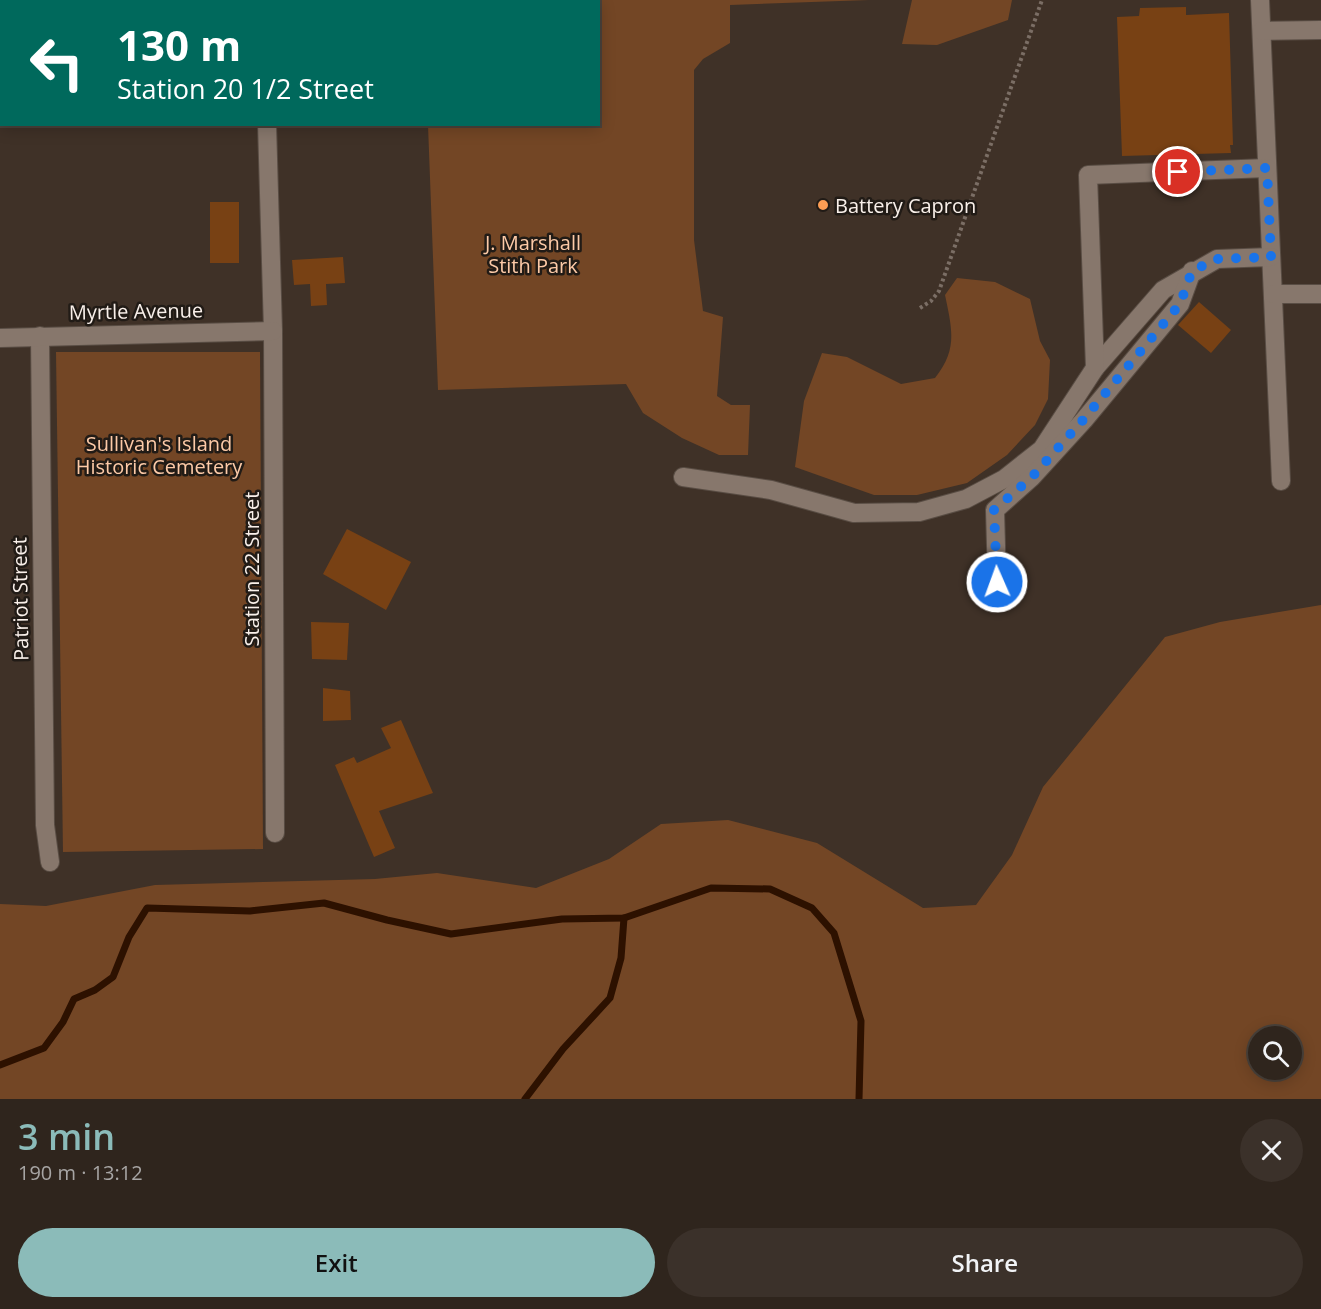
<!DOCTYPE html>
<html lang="en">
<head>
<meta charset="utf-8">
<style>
	body { margin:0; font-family:"Open Sans",sans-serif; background:#3b312a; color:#f1f3f6; height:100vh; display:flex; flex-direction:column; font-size:22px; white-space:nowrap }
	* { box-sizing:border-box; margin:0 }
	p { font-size:20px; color:#a7a5a4 }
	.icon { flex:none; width:33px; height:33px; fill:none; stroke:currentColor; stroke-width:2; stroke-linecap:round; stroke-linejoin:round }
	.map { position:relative; height:1099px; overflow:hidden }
	.panel { display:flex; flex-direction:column; background:#2f251d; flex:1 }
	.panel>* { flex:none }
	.banner { position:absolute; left:0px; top:0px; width:600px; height:126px; box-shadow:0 3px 15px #0003,0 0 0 2px #4a423b; background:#00695c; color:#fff; overflow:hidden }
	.buttons { position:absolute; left:1248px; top:1026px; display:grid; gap:12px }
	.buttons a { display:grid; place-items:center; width:54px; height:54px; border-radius:50%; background:#2f251d; box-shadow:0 3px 15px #0003,0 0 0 2px #4a423b; font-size:30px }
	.pin { position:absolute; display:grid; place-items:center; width:51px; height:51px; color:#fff; margin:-26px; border:3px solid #fff; border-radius:50%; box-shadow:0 2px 6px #0007 }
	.me { position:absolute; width:66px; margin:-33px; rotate:358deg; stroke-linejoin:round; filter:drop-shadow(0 0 4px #0008) }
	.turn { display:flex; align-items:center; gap:21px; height:126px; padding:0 18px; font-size:27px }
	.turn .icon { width:78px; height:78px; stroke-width:2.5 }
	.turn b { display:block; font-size:42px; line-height:51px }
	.round { display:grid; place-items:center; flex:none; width:63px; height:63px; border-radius:32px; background:#3b312a }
	.summary { display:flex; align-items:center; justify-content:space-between; height:102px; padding:0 18px }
	h1 { font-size:36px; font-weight:600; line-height:45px; color:#8bbbb9 }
	.action { display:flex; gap:12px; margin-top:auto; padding:12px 18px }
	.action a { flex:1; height:69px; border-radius:36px; background:#8bbbb9; color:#111; font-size:24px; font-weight:600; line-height:69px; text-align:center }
	.action a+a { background:#3b312a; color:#f1f3f6 }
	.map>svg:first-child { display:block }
	.green { fill:#734625; fill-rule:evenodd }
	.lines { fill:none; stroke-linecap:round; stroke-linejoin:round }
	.stream { stroke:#2d1100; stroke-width:7 }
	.building { fill:#784114 }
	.minor-casing { stroke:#594d44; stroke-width:20 }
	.path { stroke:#7b6e65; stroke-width:4; stroke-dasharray:3 3; stroke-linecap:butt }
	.minor { stroke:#87776c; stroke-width:18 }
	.route { stroke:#1a73e8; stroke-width:10; stroke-dasharray:0 18 }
	.poi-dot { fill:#fc9d54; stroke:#211b16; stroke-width:2 }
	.labels { text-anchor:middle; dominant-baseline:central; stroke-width:5; stroke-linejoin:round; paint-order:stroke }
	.poi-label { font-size:20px; fill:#f9f0ea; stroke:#211b16; text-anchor:start }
	.park-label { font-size:20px; fill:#fdcaa7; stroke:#211b16 }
	.street-label { font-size:20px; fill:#f9f0ea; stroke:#211b16 }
</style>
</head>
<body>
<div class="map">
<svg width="1321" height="1099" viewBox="0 0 1321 1099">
	<rect width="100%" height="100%" fill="#3f3127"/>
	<g class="green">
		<polygon points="423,0 869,0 730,5 730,43 703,59 694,70 694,240 703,311 723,317 717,396 731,405 750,405 748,455 719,455 682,438 643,413 626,384 438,390 428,125 598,124 598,2"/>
		<polygon points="912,0 1012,0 1008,20 937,45 902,44"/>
		<path d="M957 278 995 282 1030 299 1040 341 1050 360 1048 399 1035 425 1007 455 967 483 917 495H874L795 467 804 401 822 353 847 357 901 384 935 378C958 349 952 329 945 295Z"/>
		<polygon points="56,352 260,352 263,849 63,852"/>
		<path d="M1321 605V1099H0V904L46 906 155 885 375 879 437 873 536 888 609 859 661 824 728 820 817 843 923 908 976 905 1012 855 1043 787 1165 637 1220 622ZM1258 1036H1292V1070H1258Z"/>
	</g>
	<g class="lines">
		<g class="stream">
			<polyline points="0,1065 44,1048 63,1022 74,999 95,990 113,977 129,937 147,908 250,911 324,903 387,920 451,934 562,919 624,918 711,888 770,889 812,908 834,933 861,1021 859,1099"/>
			<polyline points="525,1099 563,1049 610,998 621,958 624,918"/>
		</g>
	</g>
	<g class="building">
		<polygon points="1186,7 1186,15 1229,13 1233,145 1230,145 1231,153 1122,156 1117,17 1139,16 1140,8"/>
		<rect x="298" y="124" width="40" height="3"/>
		<rect x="210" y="202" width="29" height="61"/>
		<polygon points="343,257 345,283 326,284 327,305 311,306 310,284 294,285 292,260"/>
		<polygon points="1199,302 1231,330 1211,353 1178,325"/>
		<polygon points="347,529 411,562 386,610 323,574"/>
		<polygon points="311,622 349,623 347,660 312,659"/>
		<polygon points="323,688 350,691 351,720 323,721"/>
		<polygon points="401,720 433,793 379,811 395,848 374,857 335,765 354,757 357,763 391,748 381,728"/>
	</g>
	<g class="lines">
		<defs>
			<g id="minor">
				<polyline points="264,0 264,2"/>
				<polyline points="1260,0 1281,481"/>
				<polyline points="1262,31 1321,30"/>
				<polyline points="0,69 2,69"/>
				<polyline points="267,124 273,331 275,833"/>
				<polyline points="1273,294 1321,294"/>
				<polyline points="40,336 45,825 50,862"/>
				<polyline points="0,338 273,331"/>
				<polyline points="1095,368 1163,290 1217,259 1271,257"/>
				<polyline points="683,477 771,490 854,513 919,512 966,499 1004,479 1042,449 1095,368 1088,175 1267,168"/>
				<polyline points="997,582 995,510 1032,477 1084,420 1180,304 1192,271"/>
			</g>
		</defs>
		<use href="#minor" class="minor-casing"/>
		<polyline class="path" points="920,308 931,301 939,291 1042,0"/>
		<use href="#minor" class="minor"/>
	</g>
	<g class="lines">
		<polyline class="route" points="997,582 994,510 1032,477 1083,420 1180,304 1192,271 1217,259 1271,257 1267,168 1178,172"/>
	</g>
	<circle class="poi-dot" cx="823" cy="205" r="6"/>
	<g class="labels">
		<g class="poi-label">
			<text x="835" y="205">Battery Capron</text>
		</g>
		<g class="park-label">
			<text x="533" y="242">J. Marshall<tspan x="533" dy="23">Stith Park</tspan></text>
			<text x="159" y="443">Sullivan's Island<tspan x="159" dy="23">Historic Cemetery</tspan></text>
		</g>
		<g class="street-label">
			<text transform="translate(136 311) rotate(-1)">Myrtle Avenue</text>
			<text transform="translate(251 569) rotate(-90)">Station 22 Street</text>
			<text transform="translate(20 599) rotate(-91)">Patriot Street</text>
		</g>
	</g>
</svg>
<div class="buttons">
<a><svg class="icon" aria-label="search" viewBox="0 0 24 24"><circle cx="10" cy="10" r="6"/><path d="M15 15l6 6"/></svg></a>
</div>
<div class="pin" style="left:1178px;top:172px;background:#d93025"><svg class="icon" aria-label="arrive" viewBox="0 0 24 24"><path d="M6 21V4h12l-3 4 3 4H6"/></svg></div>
<svg class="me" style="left:997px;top:582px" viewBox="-20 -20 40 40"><circle r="17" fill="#1a73e8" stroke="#fff" stroke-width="3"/><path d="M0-11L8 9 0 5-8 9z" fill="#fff"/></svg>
<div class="banner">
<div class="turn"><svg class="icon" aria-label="left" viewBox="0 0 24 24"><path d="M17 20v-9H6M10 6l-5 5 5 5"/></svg><div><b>130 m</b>Station 20 1/2 Street</div></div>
</div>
</div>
<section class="panel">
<div class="summary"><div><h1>3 min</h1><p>190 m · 13:12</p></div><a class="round"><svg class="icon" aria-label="close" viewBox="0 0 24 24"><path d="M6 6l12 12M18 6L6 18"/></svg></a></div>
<div class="action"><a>Exit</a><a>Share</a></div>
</section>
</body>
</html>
